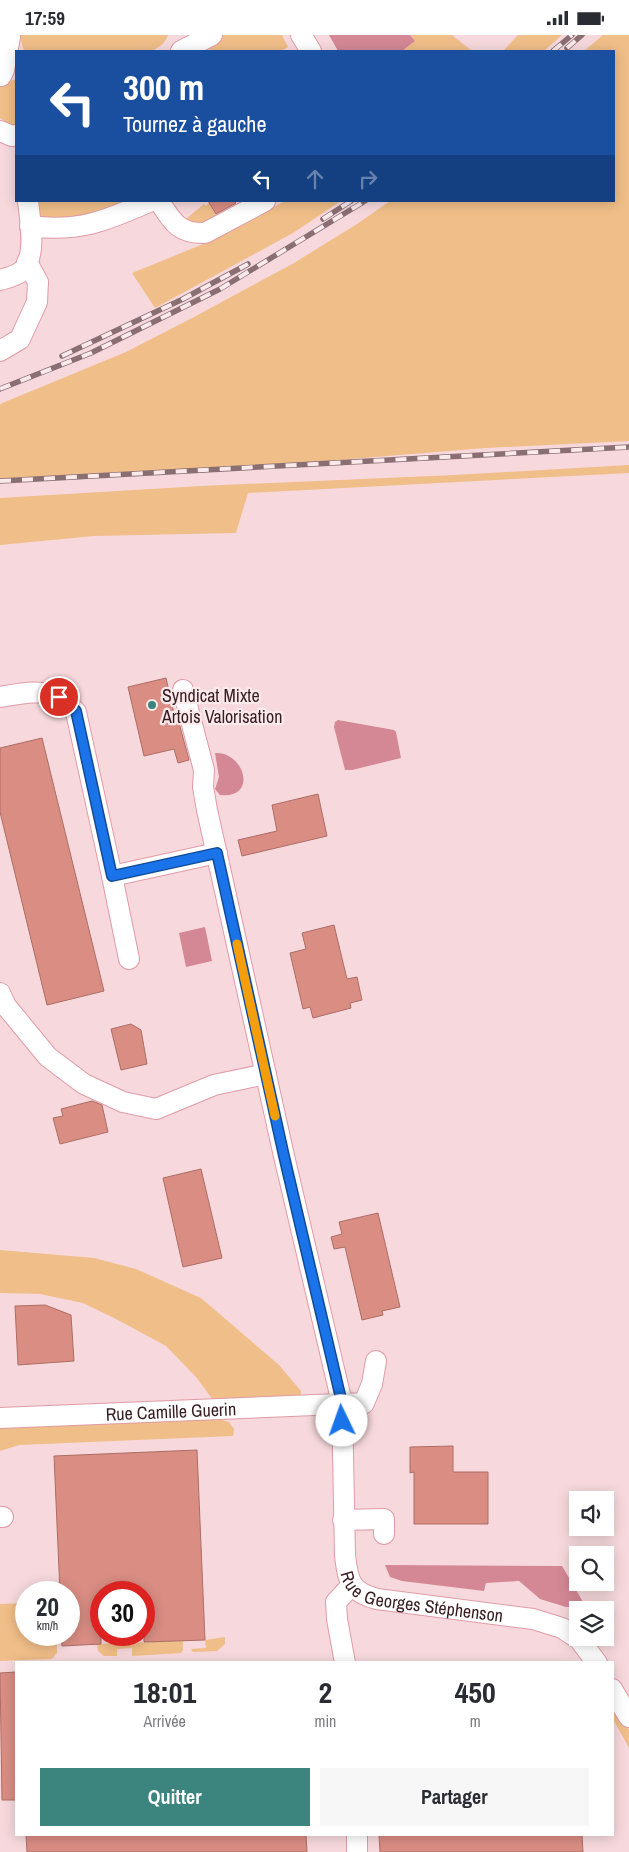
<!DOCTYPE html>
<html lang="fr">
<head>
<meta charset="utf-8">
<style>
	body { margin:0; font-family:"Archivo Narrow",sans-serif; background:#f7f7f7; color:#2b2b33; height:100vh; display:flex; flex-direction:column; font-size:19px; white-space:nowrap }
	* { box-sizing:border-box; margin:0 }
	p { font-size:16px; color:#7c7c81 }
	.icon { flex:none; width:28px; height:28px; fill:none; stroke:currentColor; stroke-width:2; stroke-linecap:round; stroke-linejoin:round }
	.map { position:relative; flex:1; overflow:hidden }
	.panel { position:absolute; left:15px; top:1626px; width:599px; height:175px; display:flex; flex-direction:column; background:#fff; border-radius:0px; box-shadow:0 2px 12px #0003 }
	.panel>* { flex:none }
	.hud { position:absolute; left:15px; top:15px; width:600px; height:152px; border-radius:0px; box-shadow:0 2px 12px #0003; background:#1a4fa0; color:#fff; overflow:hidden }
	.controls { position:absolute; left:569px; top:1456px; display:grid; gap:10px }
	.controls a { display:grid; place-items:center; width:45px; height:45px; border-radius:0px; background:#fff; box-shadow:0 2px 12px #0003; font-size:25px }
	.speed { position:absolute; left:15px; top:1546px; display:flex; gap:10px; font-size:25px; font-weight:700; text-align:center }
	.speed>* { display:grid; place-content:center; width:65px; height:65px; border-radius:50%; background:#fff; box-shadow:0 2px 12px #0003; line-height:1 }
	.speed small { font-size:12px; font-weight:400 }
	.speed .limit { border:8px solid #d22; background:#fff; color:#111 }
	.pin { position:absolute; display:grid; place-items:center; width:42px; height:42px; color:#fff; margin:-21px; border:2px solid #fff; border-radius:50%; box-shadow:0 1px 5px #0007 }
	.me { position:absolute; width:55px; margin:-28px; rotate:357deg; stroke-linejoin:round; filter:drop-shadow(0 0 4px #0008) }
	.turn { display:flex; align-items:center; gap:18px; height:105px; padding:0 25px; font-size:22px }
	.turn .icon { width:65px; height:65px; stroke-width:2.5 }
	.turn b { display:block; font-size:35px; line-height:42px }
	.lanes { display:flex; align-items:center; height:48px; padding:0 25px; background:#0003; justify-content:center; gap:25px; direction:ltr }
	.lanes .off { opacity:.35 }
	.eta { display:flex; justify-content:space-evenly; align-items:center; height:85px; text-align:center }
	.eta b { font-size:30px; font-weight:700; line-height:35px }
	.cta { display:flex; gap:10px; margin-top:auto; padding:10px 25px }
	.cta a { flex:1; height:58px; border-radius:0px; background:#3c847e; color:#fff; font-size:20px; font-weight:700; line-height:58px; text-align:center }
	.cta a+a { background:#f7f7f7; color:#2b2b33 }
	.status { display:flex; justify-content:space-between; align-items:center; height:35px; padding:0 25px; background:#fff; direction:ltr }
	.status svg { height:14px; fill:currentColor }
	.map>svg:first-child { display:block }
	.green { fill:#f0be88 }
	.water { fill:#d48896 }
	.building { fill:#d98d83; stroke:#ad6d64 }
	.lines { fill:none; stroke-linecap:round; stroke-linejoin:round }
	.minor-casing { stroke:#e09ba6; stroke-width:22 }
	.minor { stroke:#fff; stroke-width:20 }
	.rail-casing { stroke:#896e72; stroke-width:5.5 }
	.rail { stroke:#faeaec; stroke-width:4; stroke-dasharray:11; stroke-linecap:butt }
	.route-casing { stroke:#114b97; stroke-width:12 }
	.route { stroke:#1a73e8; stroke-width:9 }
	.slow { stroke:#f59e0b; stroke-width:9 }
	.poi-dot { fill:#3c847e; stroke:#faeaec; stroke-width:2 }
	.labels { text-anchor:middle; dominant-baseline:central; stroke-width:4.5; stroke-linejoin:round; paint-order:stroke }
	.poi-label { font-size:18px; fill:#371d22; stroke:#faeaec; text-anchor:start }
	.street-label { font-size:18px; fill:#371d22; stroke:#faeaec }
</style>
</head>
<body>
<div class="status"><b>17:59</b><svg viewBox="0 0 49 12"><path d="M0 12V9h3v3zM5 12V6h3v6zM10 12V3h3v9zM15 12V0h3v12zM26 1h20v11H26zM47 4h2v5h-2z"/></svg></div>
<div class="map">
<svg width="629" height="1817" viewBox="0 0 629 1817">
	<rect width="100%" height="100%" fill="#f7d9dd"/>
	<g class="green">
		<path d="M19 0H168C165 9 159 12 152 16H24Z"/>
		<polygon points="219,0 282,0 288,12 281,16 210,16 205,8"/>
		<polygon points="410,0 452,0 472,16 424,16 422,15 420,16 402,16 415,6"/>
		<polygon points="518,0 562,0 544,16 503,16"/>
		<polygon points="603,0 629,0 629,406 486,413 290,429 0,444 0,369 126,317 194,282 294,228 357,189 390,166 614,166 614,16 584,16"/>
		<polygon points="16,44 16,91 10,90 0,83 0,52 7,47"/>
		<polygon points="35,166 123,166 90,182 40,186"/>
		<polygon points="285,166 341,166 293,198 155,273 132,238 218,203"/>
		<polygon points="209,168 219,185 196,191 186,184 204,169 206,171"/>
		<polygon points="629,430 629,438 248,458 236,498 94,501 0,510 0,463 201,451 454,440"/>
		<polygon points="0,1215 94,1223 136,1234 201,1263 279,1330 301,1356 301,1370 219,1373 196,1342 166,1311 118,1285 83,1268 40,1259 0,1258"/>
		<polygon points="211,1382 229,1387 234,1394 233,1401 19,1410 0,1416 0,1391"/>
		<polygon points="26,1568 26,1600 57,1600 57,1618 52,1624 0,1626 0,1569"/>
		<polygon points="225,1602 225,1609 217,1616 193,1617 191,1614 206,1613 205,1605"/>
		<polygon points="183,1606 183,1615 181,1618 132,1621 132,1613 117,1614 117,1621 104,1621 98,1616 97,1609"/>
		<polygon points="612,1667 629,1695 629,1713 613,1684"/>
	</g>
	<g class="water">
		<polygon points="329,0 410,0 415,6 402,16 338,16"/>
		<polygon points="338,685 394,695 396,697 401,723 352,735 345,735 334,692 335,687"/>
		<path d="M215 718C244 716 259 764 220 760L215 754 219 742Z"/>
		<polygon points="205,892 212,926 186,932 179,898"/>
		<polygon points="385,1530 562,1531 583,1567 578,1572 566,1572 540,1564 519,1546 486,1548 484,1556 402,1546 390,1542"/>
	</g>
	<g class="building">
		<polygon points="208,166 234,166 236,168 216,179"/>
		<polygon points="166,643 176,688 179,688 189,725 178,728 174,714 144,721 128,652"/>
		<polygon points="42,703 104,956 47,970 0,777 0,713"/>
		<polygon points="318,759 327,801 242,821 238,805 277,796 272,770"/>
		<polygon points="334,890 347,944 357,942 362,965 350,968 351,973 313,983 310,972 303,974 290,918 306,914 302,898"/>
		<polygon points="131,989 141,995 147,1029 121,1035 111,994"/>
		<polygon points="92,1066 102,1070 108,1097 60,1109 53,1083 63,1081 61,1074"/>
		<polygon points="201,1134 222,1223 183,1232 163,1143"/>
		<polygon points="378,1178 400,1272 382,1276 383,1280 362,1285 345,1212 334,1214 331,1202 342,1199 339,1187"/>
		<polygon points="45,1270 71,1280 74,1326 18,1330 15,1271"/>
		<polygon points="453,1411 453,1437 488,1437 488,1489 414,1489 414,1437 410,1438 410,1412"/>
		<polygon points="197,1415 205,1605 144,1607 144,1558 101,1558 101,1609 62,1611 61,1600 69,1600 69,1558 60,1558 54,1421"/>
		<polygon points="16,1637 16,1765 2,1765 0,1638"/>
		<polygon points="26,1800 306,1800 307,1817 27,1817"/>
		<polygon points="379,1800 582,1800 583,1817 380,1817"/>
	</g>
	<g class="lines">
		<defs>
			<g id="minor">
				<polyline points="301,0 311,16"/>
				<polyline points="181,16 212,0"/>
				<polyline points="1,41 4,35 10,2"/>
				<polyline points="0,96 12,101 16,100"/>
				<path d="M159 166C172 186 178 199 205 198L265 166"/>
				<path d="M30 191C78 198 108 185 151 166"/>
				<path d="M0 245C7 243 16 241 22 236 37 223 30 184 28 166"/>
				<polyline points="0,316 20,304 37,267 38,247 27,227"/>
				<path id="s1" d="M183 655 204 735 203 752 207 775 284 1121 342 1368 345 1520C348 1546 350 1557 377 1564L533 1584 562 1593 579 1604 597 1628"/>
				<path d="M0 662C18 659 43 653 60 663 66 667 71 672 76 677L112 841"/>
				<polyline points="129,924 112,841 217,818"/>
				<polyline points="0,958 6,971 48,1022 84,1049 123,1067 156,1074 214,1050 266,1039"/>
				<path id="s2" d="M0 1383 364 1368 372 1349 376 1326"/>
				<polyline points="0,1482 3,1482"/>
				<polyline points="343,1485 384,1484 384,1499"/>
				<polyline points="345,1628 337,1584 336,1567 351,1551"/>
				<polyline points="612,1654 629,1682"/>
				<polyline points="357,1800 357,1817"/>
			</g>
		</defs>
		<use href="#minor" class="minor-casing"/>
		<use href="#minor" class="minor"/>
		<defs>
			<g id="rail">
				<polyline points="567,13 582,0"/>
				<polyline points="553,16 572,0"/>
				<polyline points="323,184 351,166"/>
				<polyline points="62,321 183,264 248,229"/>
				<polyline points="0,354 91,318 220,254 365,166"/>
				<polyline points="0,446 629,412"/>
			</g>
		</defs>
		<use href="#rail" class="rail-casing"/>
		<use href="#rail" class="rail"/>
	</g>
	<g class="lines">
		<defs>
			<polyline id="route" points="59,662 76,676 112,841 217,818 284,1121 342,1368 342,1386"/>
		</defs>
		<use href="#route" class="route-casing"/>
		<use href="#route" class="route"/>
		<polyline class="slow" points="237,909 275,1081"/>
	</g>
	<circle class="poi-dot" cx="152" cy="670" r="5"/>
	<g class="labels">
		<g class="poi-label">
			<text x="162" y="660">Syndicat Mixte<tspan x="162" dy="21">Artois Valorisation</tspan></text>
		</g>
		<g class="street-label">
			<text stroke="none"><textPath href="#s2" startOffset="171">Rue Camille Guerin</textPath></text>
			<text stroke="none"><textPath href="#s1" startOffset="985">Rue Georges Stéphenson</textPath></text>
		</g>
	</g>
</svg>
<div class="controls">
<a><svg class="icon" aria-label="sound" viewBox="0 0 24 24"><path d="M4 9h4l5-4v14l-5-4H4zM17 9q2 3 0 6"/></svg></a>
<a><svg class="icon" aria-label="search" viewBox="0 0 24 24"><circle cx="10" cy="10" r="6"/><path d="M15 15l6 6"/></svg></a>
<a><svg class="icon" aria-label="layers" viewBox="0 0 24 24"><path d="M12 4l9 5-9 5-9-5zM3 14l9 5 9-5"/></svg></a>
</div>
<div class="speed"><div>20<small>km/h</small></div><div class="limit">30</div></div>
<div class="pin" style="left:59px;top:662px;background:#d93025"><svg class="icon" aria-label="arrive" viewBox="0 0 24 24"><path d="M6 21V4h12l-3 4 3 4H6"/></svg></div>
<svg class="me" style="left:342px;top:1386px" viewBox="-20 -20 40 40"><circle r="19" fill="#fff"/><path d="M0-13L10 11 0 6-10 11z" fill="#1a73e8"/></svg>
<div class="hud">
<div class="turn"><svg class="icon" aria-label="left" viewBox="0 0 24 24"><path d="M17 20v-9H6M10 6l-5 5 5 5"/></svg><div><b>300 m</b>Tournez à gauche</div></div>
<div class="lanes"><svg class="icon" aria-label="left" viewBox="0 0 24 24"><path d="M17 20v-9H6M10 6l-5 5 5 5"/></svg><svg class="icon off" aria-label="ahead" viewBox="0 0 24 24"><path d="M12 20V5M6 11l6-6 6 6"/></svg><svg class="icon off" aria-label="right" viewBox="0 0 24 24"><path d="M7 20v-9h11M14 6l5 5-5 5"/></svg></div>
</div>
<section class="panel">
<div class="eta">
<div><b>18:01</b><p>Arrivée</p></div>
<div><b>2</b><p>min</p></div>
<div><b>450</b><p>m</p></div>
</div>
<div class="cta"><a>Quitter</a><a>Partager</a></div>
</section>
</div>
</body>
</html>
